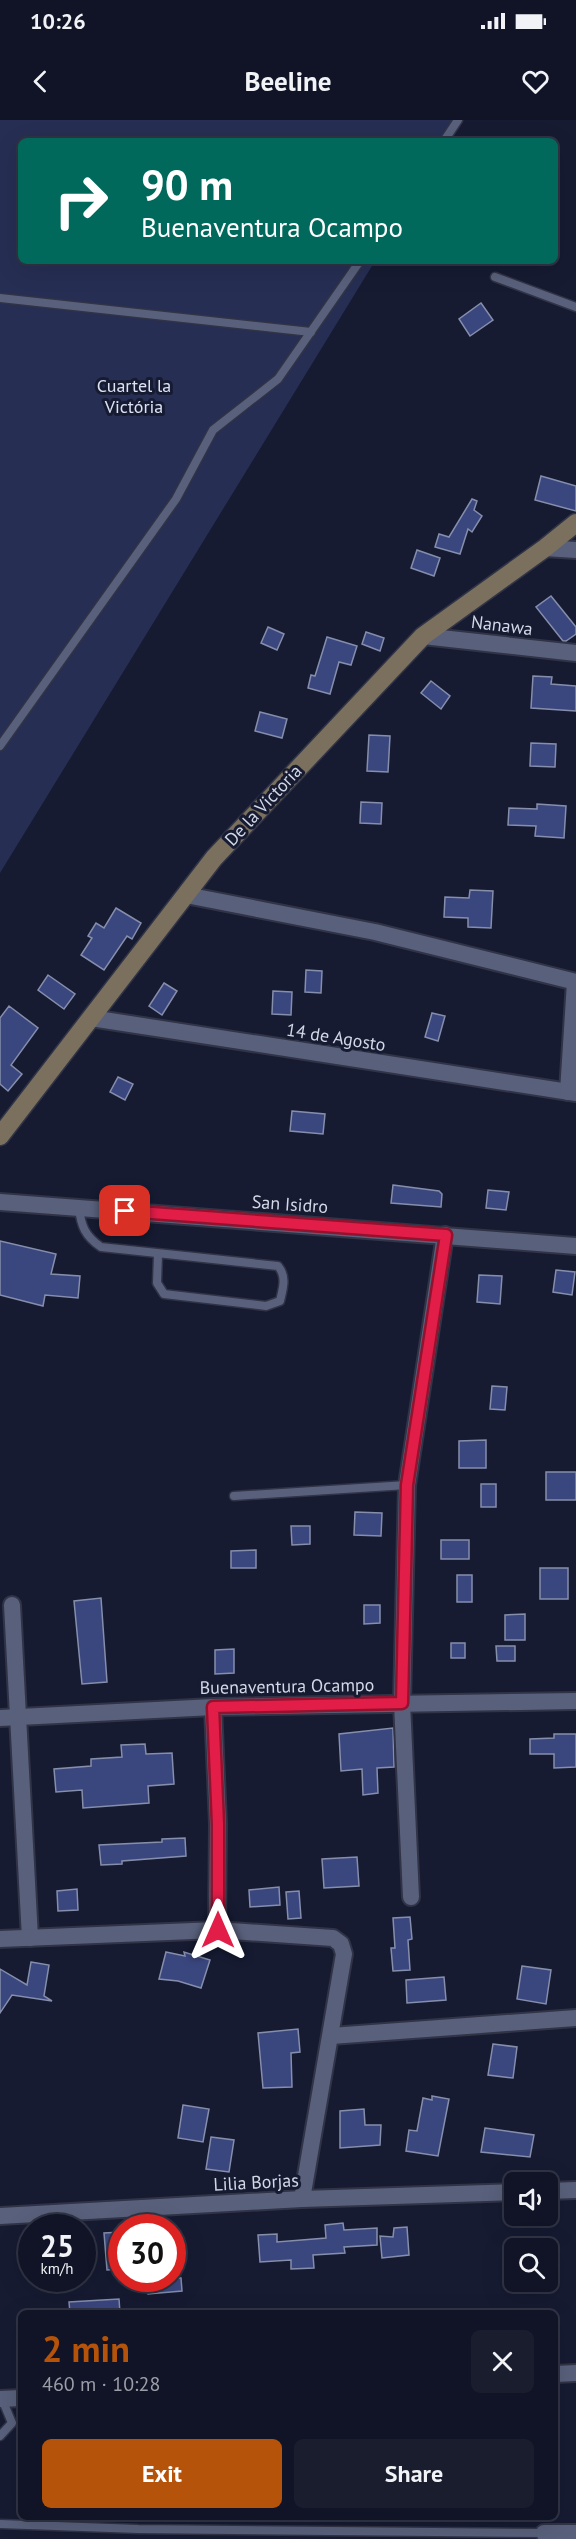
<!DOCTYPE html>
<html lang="en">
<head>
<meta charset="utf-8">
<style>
	body { margin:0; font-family:"PT Sans",sans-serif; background:#191d2e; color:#f1f3f6; height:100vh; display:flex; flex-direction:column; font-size:22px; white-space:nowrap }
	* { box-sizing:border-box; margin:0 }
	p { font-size:20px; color:#9c9ea7 }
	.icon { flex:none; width:33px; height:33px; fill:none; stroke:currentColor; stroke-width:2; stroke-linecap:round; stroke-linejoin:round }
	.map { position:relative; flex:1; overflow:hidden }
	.side { position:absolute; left:18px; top:2190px; width:540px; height:210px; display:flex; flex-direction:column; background:#101426; border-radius:9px; box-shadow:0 6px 24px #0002,0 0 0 2px #303343 }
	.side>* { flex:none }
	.hud { position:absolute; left:18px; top:18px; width:540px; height:126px; border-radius:9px; box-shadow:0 6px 24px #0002,0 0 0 2px #303343; background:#00695c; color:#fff; overflow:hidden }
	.tools { position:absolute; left:504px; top:2052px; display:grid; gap:12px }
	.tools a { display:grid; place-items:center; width:54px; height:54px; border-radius:9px; background:#101426; box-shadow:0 6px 24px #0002,0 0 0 2px #303343; font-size:30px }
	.speed { position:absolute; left:18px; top:2094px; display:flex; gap:12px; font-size:30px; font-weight:700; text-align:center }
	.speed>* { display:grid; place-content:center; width:78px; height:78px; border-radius:50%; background:#101426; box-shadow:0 6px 24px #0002,0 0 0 2px #303343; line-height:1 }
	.speed small { font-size:15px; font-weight:400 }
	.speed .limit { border:9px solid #d22; background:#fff; color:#111 }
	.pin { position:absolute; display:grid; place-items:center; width:51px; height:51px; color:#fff; margin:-26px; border-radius:12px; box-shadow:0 3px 9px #0006 }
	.me { position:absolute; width:66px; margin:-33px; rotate:0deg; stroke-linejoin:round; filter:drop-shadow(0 0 4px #0008) }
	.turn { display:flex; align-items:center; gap:21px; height:126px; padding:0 24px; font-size:27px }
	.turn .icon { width:78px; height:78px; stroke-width:2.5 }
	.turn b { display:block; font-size:42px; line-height:51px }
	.round { display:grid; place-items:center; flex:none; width:63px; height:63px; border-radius:9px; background:#191d2e }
	.head { display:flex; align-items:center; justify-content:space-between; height:102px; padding:0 24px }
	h1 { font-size:36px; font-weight:800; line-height:45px; color:#b45309 }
	.cta { display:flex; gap:12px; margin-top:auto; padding:12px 24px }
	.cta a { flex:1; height:69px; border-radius:9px; background:#b45309; color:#fff; font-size:24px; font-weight:800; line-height:69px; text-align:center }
	.cta a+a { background:#191d2e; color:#f1f3f6 }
	.status { display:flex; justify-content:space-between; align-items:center; height:42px; padding:0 30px; background:#101426; direction:ltr }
	.status svg { height:16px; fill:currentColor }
	header { display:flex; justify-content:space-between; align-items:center; height:78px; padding:0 24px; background:#101426; font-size:27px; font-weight:800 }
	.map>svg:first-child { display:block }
	.green { fill:#262e53 }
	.building { fill:#3a467e; stroke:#858eab; stroke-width:1.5 }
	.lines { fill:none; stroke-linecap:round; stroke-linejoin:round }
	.lane-casing { stroke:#313346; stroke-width:11 }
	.street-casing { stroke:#313346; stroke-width:20 }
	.secondary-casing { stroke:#313346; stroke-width:21 }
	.lane { stroke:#58607b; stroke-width:8 }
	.street { stroke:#58607b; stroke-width:16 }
	.secondary { stroke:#7a705d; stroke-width:18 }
	.route-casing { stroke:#92132f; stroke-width:15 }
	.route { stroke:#e11d48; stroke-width:10 }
	.labels { text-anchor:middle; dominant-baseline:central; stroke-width:6; stroke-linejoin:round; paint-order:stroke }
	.park-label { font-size:18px; fill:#dde3f5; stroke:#161b32 }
	.street-label { font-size:18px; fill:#d3d8e7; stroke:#161b32 }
</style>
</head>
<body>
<div class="status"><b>10:26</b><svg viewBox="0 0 49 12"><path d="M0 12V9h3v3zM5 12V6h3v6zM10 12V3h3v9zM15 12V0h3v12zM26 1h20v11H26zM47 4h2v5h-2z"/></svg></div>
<header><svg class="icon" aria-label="back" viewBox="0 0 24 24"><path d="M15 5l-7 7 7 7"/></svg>Beeline<svg class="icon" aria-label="heart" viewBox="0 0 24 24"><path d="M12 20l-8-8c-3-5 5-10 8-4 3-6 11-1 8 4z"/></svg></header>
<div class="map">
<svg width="576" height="2419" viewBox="0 0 576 2419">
	<rect width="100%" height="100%" fill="#161b32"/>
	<polygon class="green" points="0,0 461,0 449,21 21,21 21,141 375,141 0,753"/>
	<g class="building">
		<polygon points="481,183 493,200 470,216 459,199"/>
		<polygon points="541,356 576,366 576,391 535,380"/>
		<polygon points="472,379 477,381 474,390 482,396 472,412 468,409 460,434 435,427 439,414 449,417"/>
		<polygon points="417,430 440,438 434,456 411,448"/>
		<polygon points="551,476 576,507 576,514 566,521 563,521 536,487"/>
		<polygon points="268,507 284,514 277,530 261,523"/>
		<polygon points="366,512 384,518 380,531 362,524"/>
		<polygon points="327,517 357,526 351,545 339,542 330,574 308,568 311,555 315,556"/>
		<polygon points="533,556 552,557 551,564 576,566 576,591 531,588"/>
		<polygon points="431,561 450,576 441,589 421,573"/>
		<polygon points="260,592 287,599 282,618 255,611"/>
		<polygon points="369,615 390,616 388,652 367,651"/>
		<polygon points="531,623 556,624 555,647 530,646"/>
		<polygon points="361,682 382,683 381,704 360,703"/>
		<polygon points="537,684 566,686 564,718 535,716 536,706 508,705 509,688 537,689"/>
		<polygon points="470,770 493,771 491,808 468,807 468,798 444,797 445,777 469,778"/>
		<polygon points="116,788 141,803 132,819 127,816 104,850 81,835 92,818 88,816 96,803 104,808"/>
		<polygon points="306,850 322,851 321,873 305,872"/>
		<polygon points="48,855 75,874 64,889 38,870"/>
		<polygon points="164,863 177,871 162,895 149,886"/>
		<polygon points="273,871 292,872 291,895 272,894"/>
		<polygon points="9,886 38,908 11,945 22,954 8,971 0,964 0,898"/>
		<polygon points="432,893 445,896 438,921 425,917"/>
		<polygon points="118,957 133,964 125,980 110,972"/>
		<polygon points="292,991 325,994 323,1014 290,1011"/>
		<polygon points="393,1065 439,1071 442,1074 441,1087 391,1083"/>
		<polygon points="488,1070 509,1072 506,1090 486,1088"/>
		<polygon points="0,1121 56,1134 51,1154 80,1156 78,1178 45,1175 43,1186 0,1175"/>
		<polygon points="556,1150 575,1152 572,1175 553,1172"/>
		<polygon points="479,1155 502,1156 500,1184 477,1182"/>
		<polygon points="492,1266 507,1267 505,1290 490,1289"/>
		<polygon points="486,1320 486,1348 459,1348 459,1321"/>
		<rect x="546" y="1352" width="30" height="28"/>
		<rect x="481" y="1364" width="15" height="23"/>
		<polygon points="355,1392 382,1393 381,1416 354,1415"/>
		<polygon points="291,1406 310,1406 310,1424 292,1425"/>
		<rect x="441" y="1420" width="28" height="19"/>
		<polygon points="256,1430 256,1448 231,1448 231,1431"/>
		<rect x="540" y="1448" width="28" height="31"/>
		<rect x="457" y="1455" width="15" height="27"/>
		<polygon points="101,1478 107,1562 82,1564 74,1481"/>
		<polygon points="364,1485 380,1485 380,1503 364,1504"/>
		<polygon points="525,1494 525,1520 505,1520 505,1495"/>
		<rect x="451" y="1523" width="14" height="15"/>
		<polygon points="496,1526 515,1526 515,1541 497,1541"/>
		<polygon points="234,1529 234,1553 215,1554 215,1530"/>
		<polygon points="393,1608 394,1647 377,1648 378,1673 363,1675 362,1649 341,1651 339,1614"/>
		<polygon points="554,1614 576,1614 576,1647 554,1648 554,1634 530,1634 530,1619 554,1618"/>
		<polygon points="145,1624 146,1634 172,1633 174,1664 148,1666 149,1683 83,1688 82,1670 56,1672 54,1649 91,1646 91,1639 122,1637 121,1625"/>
		<polygon points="185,1718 186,1736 122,1741 122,1744 101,1745 99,1725 162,1722 162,1719"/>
		<polygon points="357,1737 359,1766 324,1768 322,1739"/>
		<polygon points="279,1767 280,1785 250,1787 249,1770"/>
		<polygon points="77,1769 78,1790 58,1791 57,1771"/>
		<polygon points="299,1771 301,1798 288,1799 286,1772"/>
		<polygon points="410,1797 412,1819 408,1820 410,1850 393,1851 391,1828 395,1828 393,1798"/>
		<polygon points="166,1832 185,1836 184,1832 210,1840 201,1868 178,1861 159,1859"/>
		<polygon points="31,1842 49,1845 44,1876 52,1881 12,1875 0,1893 0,1849 27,1865"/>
		<polygon points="522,1846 551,1850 546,1884 517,1879"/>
		<polygon points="444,1857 446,1880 407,1883 406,1860"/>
		<polygon points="298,1909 300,1932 291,1933 292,1967 263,1968 258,1913"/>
		<polygon points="493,1924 517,1927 513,1958 488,1955"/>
		<polygon points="432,1976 449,1979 438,2036 406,2031 409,2010 417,2011 423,1978 432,1980"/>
		<polygon points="183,1985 209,1989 203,2022 178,2018"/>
		<polygon points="364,1989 365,2005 381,2005 380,2025 340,2028 340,1991"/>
		<polygon points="485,2008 534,2015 530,2037 481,2032"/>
		<polygon points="211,2017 234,2020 229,2052 206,2049"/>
		<polygon points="343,2103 344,2110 377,2108 377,2125 344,2127 345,2133 313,2135 314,2148 291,2149 291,2140 260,2142 258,2115 277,2114 277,2122 326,2118 325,2105"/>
		<polygon points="407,2107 409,2135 382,2138 380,2116 393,2117 394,2108"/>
		<polygon points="122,2112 122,2149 107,2150 104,2113"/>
		<polygon points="147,2158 181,2158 182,2171 148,2174"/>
		<polygon points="119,2179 120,2193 70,2193 69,2182"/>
	</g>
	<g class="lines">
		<defs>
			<g id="lane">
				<polyline points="444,21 458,0"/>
				<polyline points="495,157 576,187"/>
				<polyline points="0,178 311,212"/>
				<polyline points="0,626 176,379 213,310 278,259 360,141"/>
				<path d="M79 1088C81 1106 85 1116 101 1127L278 1146C287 1157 283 1168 280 1181L266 1186 164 1174 157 1163 158 1134"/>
				<polyline points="234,1376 407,1365"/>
				<polyline points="0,2316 12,2303 2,2279"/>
				<polyline points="0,2404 138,2409 544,2413"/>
			</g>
			<g id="street">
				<polyline points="545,428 576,430"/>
				<polyline points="423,516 576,533"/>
				<polyline points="186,775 375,812 576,862"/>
				<polyline points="91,898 576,973"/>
				<polyline points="568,972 575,862"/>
				<polyline points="0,1082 576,1126"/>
				<polyline points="12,1485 30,1818"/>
				<polyline points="213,1587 218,1704 217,1810"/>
				<polyline points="0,1598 213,1587 576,1581"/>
				<polyline points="411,1777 402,1583 407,1365 445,1115"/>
				<polyline points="0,1819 217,1810 333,1818 341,1824 344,1834 302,2079"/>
				<polyline points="331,1916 576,1898"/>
				<polyline points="548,2071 576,2070"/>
				<polyline points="0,2096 302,2079 514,2072"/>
				<polyline points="555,2254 576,2253"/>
				<polyline points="0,2279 21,2278"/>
				<polyline points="544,2413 576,2413"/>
			</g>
			<polyline id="secondary" points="0,1016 214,738 423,516 545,428 576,403"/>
		</defs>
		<use href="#lane" class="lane-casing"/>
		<use href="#street" class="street-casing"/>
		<use href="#secondary" class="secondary-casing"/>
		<use href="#lane" class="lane"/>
		<use href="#street" class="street"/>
		<use href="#secondary" class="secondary"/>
	</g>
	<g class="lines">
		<defs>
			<polyline id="route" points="125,1091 446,1115 407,1365 402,1583 213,1587 218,1704 218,1810"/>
		</defs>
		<use href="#route" class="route-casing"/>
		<use href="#route" class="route"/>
	</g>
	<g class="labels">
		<g class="park-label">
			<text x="134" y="265">Cuartel la<tspan x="134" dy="21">Victória</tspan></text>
		</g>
		<g class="street-label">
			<text transform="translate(502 505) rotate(7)">Nanawa</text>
			<text transform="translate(263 685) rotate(-47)">De la Victoria</text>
			<text transform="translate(336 917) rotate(9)">14 de Agosto</text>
			<text transform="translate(290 1084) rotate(4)">San Isidro</text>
			<text transform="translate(287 1566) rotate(-1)">Buenaventura Ocampo</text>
			<text transform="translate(256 2062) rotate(-3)">Lilia Borjas</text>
		</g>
	</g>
</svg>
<div class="tools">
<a><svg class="icon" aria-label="sound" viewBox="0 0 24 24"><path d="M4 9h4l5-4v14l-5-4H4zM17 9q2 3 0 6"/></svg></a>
<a><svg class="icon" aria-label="search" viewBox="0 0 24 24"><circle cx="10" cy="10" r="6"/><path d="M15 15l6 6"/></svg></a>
</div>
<div class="speed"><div>25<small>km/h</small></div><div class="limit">30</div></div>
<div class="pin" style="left:125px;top:1091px;background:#d93025"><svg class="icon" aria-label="arrive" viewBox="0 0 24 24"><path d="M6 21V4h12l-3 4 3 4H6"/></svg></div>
<svg class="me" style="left:218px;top:1810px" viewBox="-20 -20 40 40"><path d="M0-17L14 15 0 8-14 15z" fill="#e11d48" stroke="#fff" stroke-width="4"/></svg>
<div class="hud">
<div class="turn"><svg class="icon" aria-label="right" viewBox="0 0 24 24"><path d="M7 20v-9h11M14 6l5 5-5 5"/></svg><div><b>90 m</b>Buenaventura Ocampo</div></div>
</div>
<section class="side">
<div class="head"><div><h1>2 min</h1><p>460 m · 10:28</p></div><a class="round"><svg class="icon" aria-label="close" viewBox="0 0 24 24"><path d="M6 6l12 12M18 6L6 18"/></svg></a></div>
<div class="cta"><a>Exit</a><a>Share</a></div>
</section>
</div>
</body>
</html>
